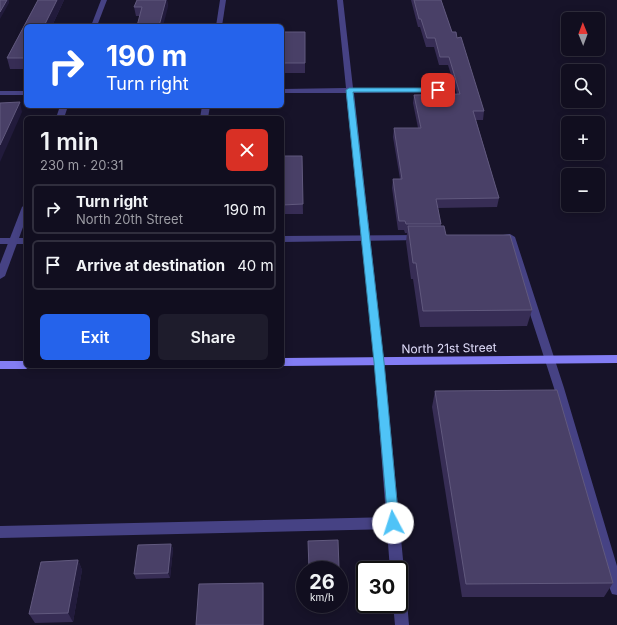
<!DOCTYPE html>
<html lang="en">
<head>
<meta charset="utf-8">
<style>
	body { margin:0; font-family:Inter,sans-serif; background:#1e1c2c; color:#f1f3f6; height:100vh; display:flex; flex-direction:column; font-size:15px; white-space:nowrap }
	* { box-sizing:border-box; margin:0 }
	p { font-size:13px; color:#9c9ca4 }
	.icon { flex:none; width:22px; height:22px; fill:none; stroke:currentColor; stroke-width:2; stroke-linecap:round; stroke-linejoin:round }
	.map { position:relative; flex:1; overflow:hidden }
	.drawer { position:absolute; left:24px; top:116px; width:260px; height:252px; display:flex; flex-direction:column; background:#110e1f; border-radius:6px; box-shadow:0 2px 10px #0003,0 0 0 1px #302e3d }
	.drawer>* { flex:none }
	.top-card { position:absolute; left:24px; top:24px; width:260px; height:84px; border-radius:6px; box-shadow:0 2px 10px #0003,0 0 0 1px #302e3d; background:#2563eb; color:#fff; overflow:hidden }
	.needle { width:26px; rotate:359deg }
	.fabs { position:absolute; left:561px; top:12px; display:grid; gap:8px }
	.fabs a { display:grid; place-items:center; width:44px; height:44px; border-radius:6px; background:#110e1f; box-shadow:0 2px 10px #0003,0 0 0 1px #302e3d; font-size:20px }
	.speed { position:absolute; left:296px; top:561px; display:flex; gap:8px; font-size:20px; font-weight:700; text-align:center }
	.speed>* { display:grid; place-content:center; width:52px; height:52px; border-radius:50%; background:#110e1f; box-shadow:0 2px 10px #0003,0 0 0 1px #302e3d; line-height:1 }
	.speed small { font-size:10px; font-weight:400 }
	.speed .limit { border:2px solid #111; border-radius:6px; background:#fff; color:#111 }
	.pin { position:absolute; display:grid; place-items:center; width:34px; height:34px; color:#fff; margin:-17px; border-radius:8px; box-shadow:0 2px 6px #0006 }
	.me { position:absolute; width:44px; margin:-22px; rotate:355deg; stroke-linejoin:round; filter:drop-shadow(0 0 3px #0008) }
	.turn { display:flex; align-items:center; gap:14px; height:84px; padding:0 16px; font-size:18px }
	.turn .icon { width:52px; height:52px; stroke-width:2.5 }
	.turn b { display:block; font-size:28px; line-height:34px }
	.round { display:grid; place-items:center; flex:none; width:42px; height:42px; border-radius:6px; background:#1e1c2c }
	.headline { display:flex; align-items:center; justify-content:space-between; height:68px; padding:0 16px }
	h1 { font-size:24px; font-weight:600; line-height:30px }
	.cta { display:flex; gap:8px; margin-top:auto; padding:8px 16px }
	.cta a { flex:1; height:46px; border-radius:6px; background:#2563eb; color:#fff; font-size:16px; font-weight:600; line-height:46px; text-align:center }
	.cta a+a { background:#1e1c2c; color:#f1f3f6 }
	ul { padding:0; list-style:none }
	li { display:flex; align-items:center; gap:12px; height:50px; margin:0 8px 6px; padding:0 8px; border:2px solid #302e3d; border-radius:6px }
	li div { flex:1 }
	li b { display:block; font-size:15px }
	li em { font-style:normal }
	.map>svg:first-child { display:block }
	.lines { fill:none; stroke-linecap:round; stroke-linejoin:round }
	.lane { fill:#464284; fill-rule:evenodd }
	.street { fill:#464284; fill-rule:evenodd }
	.secondary { fill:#837df4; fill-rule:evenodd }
	.wall { fill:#372d55 }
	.shaded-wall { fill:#221b3c }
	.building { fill:#494067; stroke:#61597e }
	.route { fill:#4fc3f7; stroke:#337fa1 }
	.labels { text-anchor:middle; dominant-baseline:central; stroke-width:3; stroke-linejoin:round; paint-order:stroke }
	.street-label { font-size:12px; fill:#e2defc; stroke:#171329 }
</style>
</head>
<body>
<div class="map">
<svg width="617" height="625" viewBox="0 0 617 625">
	<rect width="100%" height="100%" fill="#171329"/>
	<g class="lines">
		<g class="lane">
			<polygon points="220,0 226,0 222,26 216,26"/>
			<polygon points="202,106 210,106 208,118 200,118"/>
			<polygon points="510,234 515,237 564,388 617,566 617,595 612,594 610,589 554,388 506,240 501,237 503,235"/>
			<polygon points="420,235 425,238 423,240 282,242 282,236"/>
			<rect x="0" y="238" width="26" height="6"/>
			<polygon points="393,517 397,519 399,523 397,527 393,529 0,538 0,526"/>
		</g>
		<g class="street">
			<polygon points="101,0 107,0 97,26 91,26"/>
			<polygon points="337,0 343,0 353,88 438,88 442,90 438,92 354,93 385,370 404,570 402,574 399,575 399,570 390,570 375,370 346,93 282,93 282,89 346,88"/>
			<rect x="0" y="91" width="26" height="4"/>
			<polygon points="60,106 68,106 64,118 56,118"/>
			<polygon points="26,204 26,219 5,276 0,279 0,264 22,207"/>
			<polygon points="399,584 404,585 406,590 409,625 395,625 393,604 399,604"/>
		</g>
		<g class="secondary">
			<polygon points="617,355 617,363 282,366 282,358"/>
			<polygon points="0,361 26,361 26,366 31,366 26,369 0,369"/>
		</g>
	</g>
	<g class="wall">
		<polygon points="38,0 64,0 52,26 26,26 26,69 10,69 7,58"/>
		<polygon points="137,0 167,0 168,7 140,16 136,16 134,7"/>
		<polygon points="411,0 441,0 452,32 484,111 483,120 476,120 499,198 497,207 438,208 441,224 441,226 446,235 532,310 527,326 420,327 413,279 411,279 406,242 407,233 405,233 404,230 398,230 392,188 393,179 400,179 393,137 394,128 418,128 413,103 414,95 457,94 448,65 439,65 434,47 426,47 420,27 418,27"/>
		<polygon points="305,32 305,73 282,73 282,63"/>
		<polygon points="282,156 302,156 303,214 282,214"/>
		<polygon points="435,391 613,583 604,597 462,597 432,407"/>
		<polygon points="308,541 339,568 339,572 339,570 309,570"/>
		<polygon points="171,544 173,549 170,578 136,579 134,574"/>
		<polygon points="78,560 82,570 73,622 35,623 29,614"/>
	</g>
	<g class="shaded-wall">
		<polygon points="7,0 9,0 9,3 0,19 0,12"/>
		<polygon points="57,0 64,0 52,26 44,26"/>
		<polygon points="166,0 167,0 168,7 163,26 159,26"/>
		<polygon points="20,102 22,112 0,162 0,145"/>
		<polygon points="171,544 173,549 170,578 168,573"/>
		<polygon points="78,560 82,570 73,622 68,613"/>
		<polygon points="263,583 264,592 264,625 263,625"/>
	</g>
	<g class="building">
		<polygon points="0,0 7,0 0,12"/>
		<polygon points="38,0 57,0 44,26 26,26 26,58 7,58"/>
		<polygon points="137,0 166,0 159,26 137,26 142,7 134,7"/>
		<polygon points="414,0 441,0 452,32 456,32 457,38 461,37 484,111 473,111 499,198 436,199 441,224 406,224 405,221 399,221 393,179 402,179 394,128 421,128 414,95 460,94 449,57 440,57 435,38 427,38 421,19 419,19"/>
		<polygon points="283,32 305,32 305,63 282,63"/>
		<polygon points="20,102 0,145 0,103"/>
		<polygon points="282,156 302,156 303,204 282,205"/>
		<polygon points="408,226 444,226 446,235 510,235 532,310 423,311 416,263 413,263"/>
		<polygon points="557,390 613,583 466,584 435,391"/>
		<polygon points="338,540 339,568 309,569 308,541"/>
		<polygon points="171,544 168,573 134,574 138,545"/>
		<polygon points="78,560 68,613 29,614 41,562"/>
		<polygon points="263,583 263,625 196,625 199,584"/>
	</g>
	<polygon class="route" points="349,88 438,88 441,90 438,92 353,92 384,362 399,523 397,526 393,528 389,526 388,523 374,362 346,90"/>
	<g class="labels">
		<g class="street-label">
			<text transform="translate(449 348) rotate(-1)">North 21st Street</text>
		</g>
	</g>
</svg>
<div class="fabs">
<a><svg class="needle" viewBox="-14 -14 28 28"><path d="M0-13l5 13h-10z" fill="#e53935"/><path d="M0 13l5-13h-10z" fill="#9c9ca4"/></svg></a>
<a><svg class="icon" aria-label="search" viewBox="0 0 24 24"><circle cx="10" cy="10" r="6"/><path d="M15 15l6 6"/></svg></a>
<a>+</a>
<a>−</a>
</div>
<div class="speed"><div>26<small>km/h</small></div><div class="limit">30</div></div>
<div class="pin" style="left:438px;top:90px;background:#d93025"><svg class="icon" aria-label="arrive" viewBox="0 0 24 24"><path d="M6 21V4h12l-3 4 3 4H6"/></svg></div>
<svg class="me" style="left:393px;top:523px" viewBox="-20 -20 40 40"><circle r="19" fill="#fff"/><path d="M0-13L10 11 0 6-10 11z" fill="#4fc3f7"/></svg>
<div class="top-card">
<div class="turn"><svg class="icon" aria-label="right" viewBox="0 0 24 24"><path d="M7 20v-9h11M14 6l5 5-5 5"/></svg><div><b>190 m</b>Turn right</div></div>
</div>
<section class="drawer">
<div class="headline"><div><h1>1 min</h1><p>230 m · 20:31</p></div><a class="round" style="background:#d93025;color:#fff"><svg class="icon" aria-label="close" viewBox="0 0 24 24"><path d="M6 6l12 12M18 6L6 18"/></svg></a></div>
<ul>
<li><svg class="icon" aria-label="right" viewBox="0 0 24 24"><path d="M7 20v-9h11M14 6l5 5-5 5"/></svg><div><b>Turn right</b><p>North 20th Street</p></div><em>190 m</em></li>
<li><svg class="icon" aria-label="arrive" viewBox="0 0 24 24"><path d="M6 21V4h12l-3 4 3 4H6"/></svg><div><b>Arrive at destination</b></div><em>40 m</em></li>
</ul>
<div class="cta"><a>Exit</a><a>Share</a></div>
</section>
</div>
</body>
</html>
